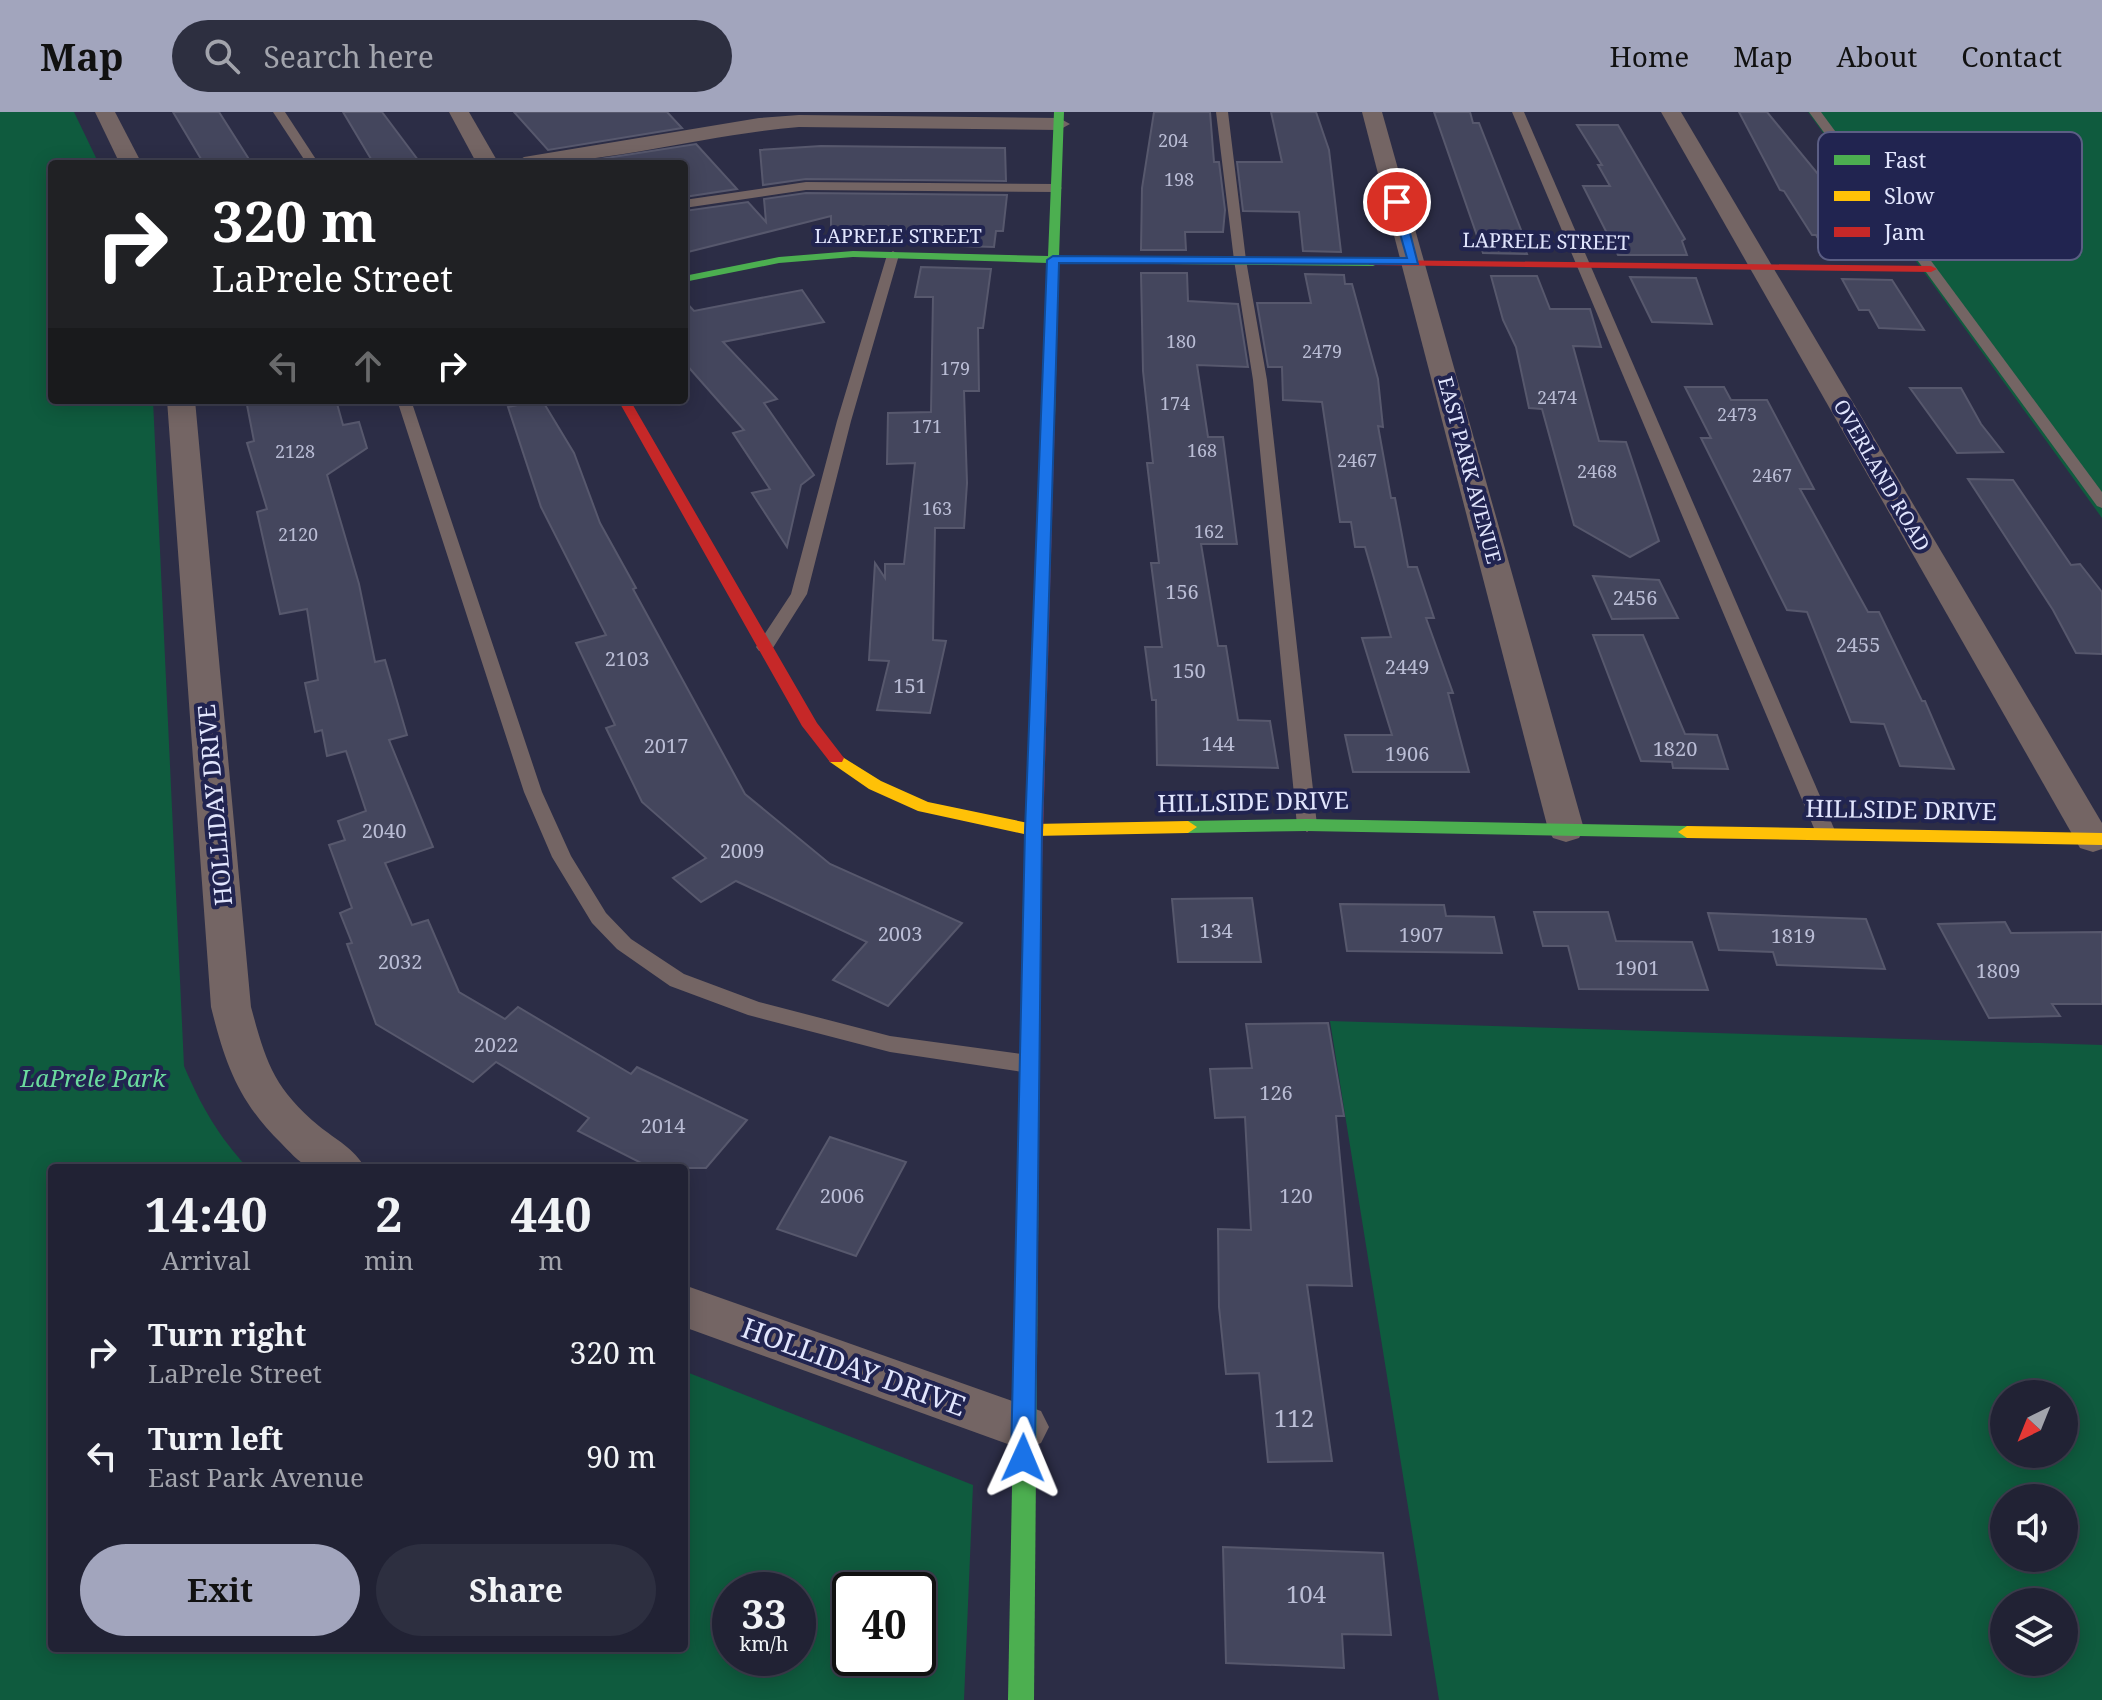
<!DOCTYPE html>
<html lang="en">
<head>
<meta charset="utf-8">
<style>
	body { margin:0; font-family:"Noto Serif",serif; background:#2d2f40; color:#f1f3f6; height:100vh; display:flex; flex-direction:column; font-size:30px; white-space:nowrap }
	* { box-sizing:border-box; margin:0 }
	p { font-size:26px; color:#a2a4ac }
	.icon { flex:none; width:44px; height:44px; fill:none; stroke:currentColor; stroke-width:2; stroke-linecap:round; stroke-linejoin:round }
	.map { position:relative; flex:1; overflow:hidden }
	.details { position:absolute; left:48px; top:1052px; width:640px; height:488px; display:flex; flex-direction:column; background:#212234; border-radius:8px; box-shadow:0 4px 20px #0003,0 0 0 2px #3e3f4f }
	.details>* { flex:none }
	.guide { position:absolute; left:48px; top:48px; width:640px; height:244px; border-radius:8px; box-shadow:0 4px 20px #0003,0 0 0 2px #3e3f4f; background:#202124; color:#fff; overflow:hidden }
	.needle { width:52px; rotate:223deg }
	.tools { position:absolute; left:1990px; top:1268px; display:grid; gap:16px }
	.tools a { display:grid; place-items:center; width:88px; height:88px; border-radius:50%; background:#212234; box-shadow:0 4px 20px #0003,0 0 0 2px #3e3f4f; font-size:40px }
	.speed { position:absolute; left:712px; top:1460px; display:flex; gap:16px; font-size:40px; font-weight:700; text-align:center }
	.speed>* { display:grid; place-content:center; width:104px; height:104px; border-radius:50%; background:#212234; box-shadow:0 4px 20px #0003,0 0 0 2px #3e3f4f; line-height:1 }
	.speed small { font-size:20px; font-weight:400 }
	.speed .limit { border:4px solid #111; border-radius:12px; background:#fff; color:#111 }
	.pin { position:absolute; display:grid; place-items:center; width:68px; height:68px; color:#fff; margin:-34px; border:4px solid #fff; border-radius:50%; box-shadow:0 2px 8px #0007 }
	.me { position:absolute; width:88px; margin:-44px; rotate:1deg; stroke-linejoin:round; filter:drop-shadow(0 0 6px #0008) }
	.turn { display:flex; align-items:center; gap:28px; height:168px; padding:0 32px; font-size:36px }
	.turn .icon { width:104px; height:104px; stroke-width:2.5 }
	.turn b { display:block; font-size:56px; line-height:68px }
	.lanes { display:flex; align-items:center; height:76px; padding:0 32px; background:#0003; justify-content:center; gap:40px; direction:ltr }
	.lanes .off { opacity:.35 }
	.eta { display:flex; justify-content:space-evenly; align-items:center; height:136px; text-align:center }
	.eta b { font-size:48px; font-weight:700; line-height:56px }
	.primary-button { display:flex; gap:16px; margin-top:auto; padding:16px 32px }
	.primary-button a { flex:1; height:92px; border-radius:48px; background:#a2a5bd; color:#111; font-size:32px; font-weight:700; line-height:92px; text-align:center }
	.primary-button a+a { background:#2d2f40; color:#f1f3f6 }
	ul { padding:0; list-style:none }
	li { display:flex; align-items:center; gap:24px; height:104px; padding:0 32px }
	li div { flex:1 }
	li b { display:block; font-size:30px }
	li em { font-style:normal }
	header { display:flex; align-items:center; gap:48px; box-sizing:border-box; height:112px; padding:0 40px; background:#a2a5bd; color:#111 }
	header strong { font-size:38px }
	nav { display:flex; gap:44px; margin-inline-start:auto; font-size:28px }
	.search { width:560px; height:72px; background:#2d2f40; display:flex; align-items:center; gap:20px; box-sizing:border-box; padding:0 28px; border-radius:44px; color:#a2a4ac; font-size:30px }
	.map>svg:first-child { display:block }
	.green { fill:#0f5b3e; fill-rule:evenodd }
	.building { fill:#44465d; stroke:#57586d; stroke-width:2 }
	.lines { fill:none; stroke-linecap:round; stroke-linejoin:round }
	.lane { fill:#746564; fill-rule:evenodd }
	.street { fill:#746564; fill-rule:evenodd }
	.fast { fill:#4caf50; fill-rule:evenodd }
	.slow { fill:#ffc107; fill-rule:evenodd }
	.jam { fill:#c62828; fill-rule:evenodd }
	.route { fill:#1a73e8; stroke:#114b97; stroke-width:2 }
	.labels { text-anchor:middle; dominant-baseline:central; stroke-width:8; stroke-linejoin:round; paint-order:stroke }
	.far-number-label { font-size:18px; fill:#babdd5 }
	.far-street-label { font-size:20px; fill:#e1e5fd; stroke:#212450 }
	.number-label { font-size:20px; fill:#babdd5 }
	.street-label { font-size:24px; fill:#e1e5fd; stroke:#212450 }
	.park-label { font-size:24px; font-style:italic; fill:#6bdb9e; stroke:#212450 }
	.near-number-label { font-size:24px; fill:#babdd5 }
	.near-street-label { font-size:28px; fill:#e1e5fd; stroke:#212450 }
	.key { fill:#212450; stroke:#5b5e84; stroke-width:2 }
	.key-label { font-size:22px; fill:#e1e5fd }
</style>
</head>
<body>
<header>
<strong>Map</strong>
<div class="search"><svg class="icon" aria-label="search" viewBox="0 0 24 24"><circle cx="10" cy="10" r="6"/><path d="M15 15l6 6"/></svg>Search here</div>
<nav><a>Home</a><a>Map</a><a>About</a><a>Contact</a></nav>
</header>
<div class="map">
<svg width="2102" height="1588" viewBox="0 0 2102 1588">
	<rect width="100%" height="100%" fill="#2c2d46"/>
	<g class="green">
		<path d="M0 0H74L99 52H52V288H153L184 954C201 994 219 1025 248 1056H52V1536H684V1259L973 1373 964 1588H0ZM730 1478H798V1546H730ZM850 1478H918V1546H850Z"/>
		<polygon points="1808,0 2102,0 2102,406"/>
		<path d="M1330 909 2102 933V1588H1439ZM2004 1282H2064V1342H2004ZM2004 1386H2064V1446H2004ZM2004 1490H2064V1550H2004Z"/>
	</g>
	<g class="building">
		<polygon points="173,0 219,0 252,52 204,52"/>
		<polygon points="343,0 382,0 421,52 374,52"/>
		<polygon points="514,0 667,0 682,16 548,38"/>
		<polygon points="1154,0 1210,0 1214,50 1219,50 1225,98 1223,120 1185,120 1186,138 1141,138 1142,76"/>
		<polygon points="1271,0 1316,0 1329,38 1341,140 1303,139 1299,100 1243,99 1237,50 1282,50"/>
		<polygon points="1434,0 1470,0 1473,11 1479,11 1523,123 1520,123 1527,142 1483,141"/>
		<polygon points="1739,0 1767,0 1873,129 1867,129 1877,145 1829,145 1816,123 1812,123 1784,79 1780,78"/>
		<polygon points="1577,13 1618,13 1685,127 1682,129 1687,143 1618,143 1583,74 1610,74 1598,53 1602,53"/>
		<polygon points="696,32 737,77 684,85 684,52 568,52"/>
		<polygon points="821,34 1005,36 1006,69 806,67 763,73 760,38"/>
		<polygon points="806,81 1007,83 1003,119 996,119 994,135 925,133 928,118 831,117 831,104 684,141 684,99 748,90 766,110 764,87"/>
		<polygon points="921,155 991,157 983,216 978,216 979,279 964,279 967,371 964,416 935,416 933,528 946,529 930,601 877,598 889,549 869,548 875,451 885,466 885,452 904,452 915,351 887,352 888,301 931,300 933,185 915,185"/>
		<polygon points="1141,161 1187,161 1188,189 1238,192 1248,255 1197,253 1208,325 1223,325 1237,432 1201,432 1218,534 1226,534 1238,608 1270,609 1278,656 1157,653 1156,588 1152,588 1145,535 1162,535 1151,451 1159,451 1147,351 1153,351 1143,259"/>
		<polygon points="1305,162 1344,163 1345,172 1352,172 1378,267 1383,315 1378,314 1391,386 1395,386 1408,455 1417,455 1434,506 1426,506 1453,581 1448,581 1469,660 1353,660 1345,623 1392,623 1362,526 1391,525 1365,435 1355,435 1351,410 1340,410 1322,290 1283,288 1282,255 1268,255 1257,191 1311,191"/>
		<polygon points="1491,164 1537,164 1550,197 1590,197 1601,235 1573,234 1599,329 1626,330 1659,429 1630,445 1574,413 1542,297 1529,296 1516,235 1503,208"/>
		<polygon points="1630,165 1696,166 1712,212 1652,210"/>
		<polygon points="1842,167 1892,168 1924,218 1879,216 1869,198 1859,198"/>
		<polygon points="802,178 824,210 723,230 777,287 764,291 814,363 801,373 787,435 752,381 770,377 733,321 744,318 684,250 684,188 694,199"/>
		<polygon points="1685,275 1724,275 1731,288 1767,288 1814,377 1800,377 1868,500 1879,500 1922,589 1925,589 1954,657 1900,654 1884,612 1851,610 1807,500 1787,498 1701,326 1711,326"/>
		<polygon points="1910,276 1961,276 1981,312 2003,340 1957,341"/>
		<polygon points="246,288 336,288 343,313 359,310 367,336 327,363 359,472 375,550 385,548 407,623 389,628 433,735 385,751 412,813 428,808 459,880 505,907 518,895 631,962 637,955 747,1008 706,1056 651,1056 578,1019 589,1006 496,950 473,970 376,912 347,832 352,831 340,801 352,796 329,733 345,728 338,709 366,699 346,639 327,644 322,618 315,620 305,571 318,568 307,497 280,502 257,400 267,397 247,331 254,329"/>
		<polygon points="542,288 574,341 600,411 636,476 633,477 745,682 830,752 962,811 888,894 833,868 867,830 736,769 701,790 673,766 706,746 642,690 606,616 615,613 576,531 606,523 541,395 508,295"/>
		<polygon points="1968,367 2013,368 2071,453 2080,452 2102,480 2102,542 2076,541 2053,498"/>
		<polygon points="1593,464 1659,468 1678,506 1612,507"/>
		<polygon points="1593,523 1643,523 1685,622 1717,623 1728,657 1673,656 1672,650 1641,649"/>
		<polygon points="1252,786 1261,850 1178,850 1172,787"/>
		<polygon points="1340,792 1444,793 1446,804 1494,805 1502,841 1347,839"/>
		<polygon points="1534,800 1608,800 1616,829 1692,830 1708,878 1579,877 1568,834 1543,834"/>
		<polygon points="1708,801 1866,807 1885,857 1777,853 1773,840 1719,838"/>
		<polygon points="2005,810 2011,821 2102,820 2102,892 2052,892 2060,904 1989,906 1938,812"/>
		<polygon points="1328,911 1344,1004 1336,1004 1352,1174 1307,1173 1332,1349 1268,1350 1259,1261 1226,1262 1219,1195 1218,1117 1251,1118 1245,1005 1215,1006 1210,957 1252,956 1246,912"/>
		<polygon points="830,1025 906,1050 856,1144 777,1117"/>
		<polygon points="1223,1435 1383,1441 1391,1523 1342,1522 1344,1556 1226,1551"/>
	</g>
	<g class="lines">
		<g class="lane">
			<polygon points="273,0 285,0 319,52 307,52"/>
			<polygon points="1216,0 1228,0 1246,148 1267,268 1317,713 1307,720 1297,713 1253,268 1234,148"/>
			<polygon points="1512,0 1524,0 1836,721 1833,726 1826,728 1816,721"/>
			<polygon points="1809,0 1821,0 2102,380 2102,396 2097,394"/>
			<polygon points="806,70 1056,72 1062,76 1056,80 806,78 684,96 684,88"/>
			<polygon points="893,139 899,143 851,309 807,482 771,539 759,539 756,535 791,482 837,309 887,143"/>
			<polygon points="397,288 411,288 542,680 571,744 606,801 631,827 684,862 759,890 890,924 1029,943 1037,946 1040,952 1037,958 1029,961 890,940 748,903 670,874 617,837 592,811 552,745 524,680"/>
		</g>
		<g class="street">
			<polygon points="95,0 115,0 142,52 120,52"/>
			<polygon points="449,0 469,0 499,52 477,52"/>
			<polygon points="1362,0 1382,0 1584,717 1579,726 1566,730 1553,726 1548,717"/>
			<polygon points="1661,0 1681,0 2102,711 2102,737 2093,740 2080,736"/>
			<path d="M799 3 1059 6 1070 12 1059 18 799 15C703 23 610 52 513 52L524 45 759 6Z"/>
			<path d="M167 288H195L251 895C266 950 273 975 319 1014 335 1027 355 1037 365 1056 350 1056 323 1061 309 1055 299 1051 288 1038 281 1031 238 989 225 951 211 895Z"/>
			<polygon points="684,1173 1041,1299 1049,1315 1041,1331 1024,1338 684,1215"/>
		</g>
		<g class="fast">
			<polygon points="1054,0 1064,0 1059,145 1373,148 1379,151 1373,154 1059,151 1055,304 1048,308 1041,304 1048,151 853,145 779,151 684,170 684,164 779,145 853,139 1048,144"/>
			<polygon points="1307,707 1687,714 1696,720 1687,726 1307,719 1188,721 1179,715 1188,709"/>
			<polygon points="1032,786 1041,792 1034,1588 1008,1588 1023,792"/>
		</g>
		<g class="slow">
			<polygon points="836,641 881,669 928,690 1033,712 1188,709 1197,715 1188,721 1033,724 918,699 869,677 830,650 828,646 830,642"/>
			<polygon points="1687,714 2102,721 2102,733 1687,726 1678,720"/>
		</g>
		<g class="jam">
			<polygon points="1373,148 1931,154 1937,157 1931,160 1369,153 1369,149"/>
			<polygon points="618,288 630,288 817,611 844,646 842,650 830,650 802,614"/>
			<polygon points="1048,300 1055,304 1041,792 1032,798 1023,792 1041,304"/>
		</g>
	</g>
	<polygon class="route" points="1397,87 1402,90 1418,152 1059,151 1042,718 1035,1346 1032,1354 1023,1357 1015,1354 1011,1346 1025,718 1047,148 1053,144 1407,146 1391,90"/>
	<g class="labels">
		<g class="far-number-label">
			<text x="1173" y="28">204</text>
			<text x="1179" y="67">198</text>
			<text x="1181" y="229">180</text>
			<text x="1322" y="239">2479</text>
			<text x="955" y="256">179</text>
			<text x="1557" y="285">2474</text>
			<text x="1175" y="291">174</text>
			<text x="1737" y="302">2473</text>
			<text x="927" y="314">171</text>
			<text x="1202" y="338">168</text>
			<text x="295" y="339">2128</text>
			<text x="1357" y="348">2467</text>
			<text x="1597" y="359">2468</text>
			<text x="1772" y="363">2467</text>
			<text x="937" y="396">163</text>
			<text x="1209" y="419">162</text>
			<text x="298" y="422">2120</text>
		</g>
		<g class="far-street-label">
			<text x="898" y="123">LAPRELE STREET</text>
			<text transform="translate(1546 129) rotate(1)">LAPRELE STREET</text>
			<text transform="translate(1470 358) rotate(75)">EAST PARK AVENUE</text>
			<text transform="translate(1882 363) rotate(60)">OVERLAND ROAD</text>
		</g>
		<g class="number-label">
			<text x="1182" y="479">156</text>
			<text x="1635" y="485">2456</text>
			<text x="1858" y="532">2455</text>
			<text x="627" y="546">2103</text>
			<text x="1407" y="554">2449</text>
			<text x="1189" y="558">150</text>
			<text x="910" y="573">151</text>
			<text x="1218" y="631">144</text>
			<text x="666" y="633">2017</text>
			<text x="1675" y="636">1820</text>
			<text x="1407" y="641">1906</text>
			<text x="384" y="718">2040</text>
			<text x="742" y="738">2009</text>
			<text x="1216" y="818">134</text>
			<text x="900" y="821">2003</text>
			<text x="1421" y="822">1907</text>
			<text x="1793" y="823">1819</text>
			<text x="400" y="849">2032</text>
			<text x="1637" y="855">1901</text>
			<text x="1998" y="858">1809</text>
			<text x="496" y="932">2022</text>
			<text x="1276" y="980">126</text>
			<text x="663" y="1013">2014</text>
			<text x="842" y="1083">2006</text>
			<text x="1296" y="1083">120</text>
		</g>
		<g class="street-label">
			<text transform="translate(1253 689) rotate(-1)">HILLSIDE DRIVE</text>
			<text transform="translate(214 693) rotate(-95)">HOLLIDAY DRIVE</text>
			<text transform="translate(1901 697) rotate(1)">HILLSIDE DRIVE</text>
		</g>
		<g class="park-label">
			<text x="93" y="965">LaPrele Park</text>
		</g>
		<g class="near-number-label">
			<text x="1294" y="1305">112</text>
			<text x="1306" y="1481">104</text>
		</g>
		<g class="near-street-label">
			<text transform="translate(854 1254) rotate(20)">HOLLIDAY DRIVE</text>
		</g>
	</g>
	<rect x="1818" y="20" width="264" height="128" rx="12" class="key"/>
	<rect x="1834" y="43" width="36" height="10" fill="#4caf50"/>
	<rect x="1834" y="79" width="36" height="10" fill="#ffc107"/>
	<rect x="1834" y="115" width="36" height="10" fill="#c62828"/>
	<g class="key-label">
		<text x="1884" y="56">Fast</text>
		<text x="1884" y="92">Slow</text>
		<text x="1884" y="128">Jam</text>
	</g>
</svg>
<div class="tools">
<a><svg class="needle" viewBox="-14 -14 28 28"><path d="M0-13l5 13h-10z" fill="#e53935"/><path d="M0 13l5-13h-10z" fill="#a2a4ac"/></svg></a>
<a><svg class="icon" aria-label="sound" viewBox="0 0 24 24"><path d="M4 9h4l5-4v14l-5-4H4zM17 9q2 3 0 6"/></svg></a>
<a><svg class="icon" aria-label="layers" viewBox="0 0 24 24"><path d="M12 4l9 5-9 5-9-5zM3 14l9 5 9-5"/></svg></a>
</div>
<div class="speed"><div>33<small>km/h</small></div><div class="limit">40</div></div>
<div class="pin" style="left:1397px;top:90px;background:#d93025"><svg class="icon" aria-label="arrive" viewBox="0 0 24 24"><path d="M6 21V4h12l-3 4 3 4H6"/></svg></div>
<svg class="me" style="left:1023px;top:1346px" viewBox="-20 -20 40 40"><path d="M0-17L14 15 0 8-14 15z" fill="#1a73e8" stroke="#fff" stroke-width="4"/></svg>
<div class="guide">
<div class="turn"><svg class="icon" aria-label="right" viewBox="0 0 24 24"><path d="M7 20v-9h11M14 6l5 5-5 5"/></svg><div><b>320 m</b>LaPrele Street</div></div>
<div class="lanes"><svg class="icon off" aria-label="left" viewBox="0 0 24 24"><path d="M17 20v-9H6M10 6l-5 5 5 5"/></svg><svg class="icon off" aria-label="ahead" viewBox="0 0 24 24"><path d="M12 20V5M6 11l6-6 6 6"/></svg><svg class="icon" aria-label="right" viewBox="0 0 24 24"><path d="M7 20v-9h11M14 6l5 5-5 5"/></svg></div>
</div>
<section class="details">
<div class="eta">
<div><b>14:40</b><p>Arrival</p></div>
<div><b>2</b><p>min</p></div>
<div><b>440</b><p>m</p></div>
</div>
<ul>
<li><svg class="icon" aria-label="right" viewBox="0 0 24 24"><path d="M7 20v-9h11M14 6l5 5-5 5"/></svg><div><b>Turn right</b><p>LaPrele Street</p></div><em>320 m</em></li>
<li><svg class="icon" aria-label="left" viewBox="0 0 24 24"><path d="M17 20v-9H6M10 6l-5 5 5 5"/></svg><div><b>Turn left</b><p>East Park Avenue</p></div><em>90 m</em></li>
</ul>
<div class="primary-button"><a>Exit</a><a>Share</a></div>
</section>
</div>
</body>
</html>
